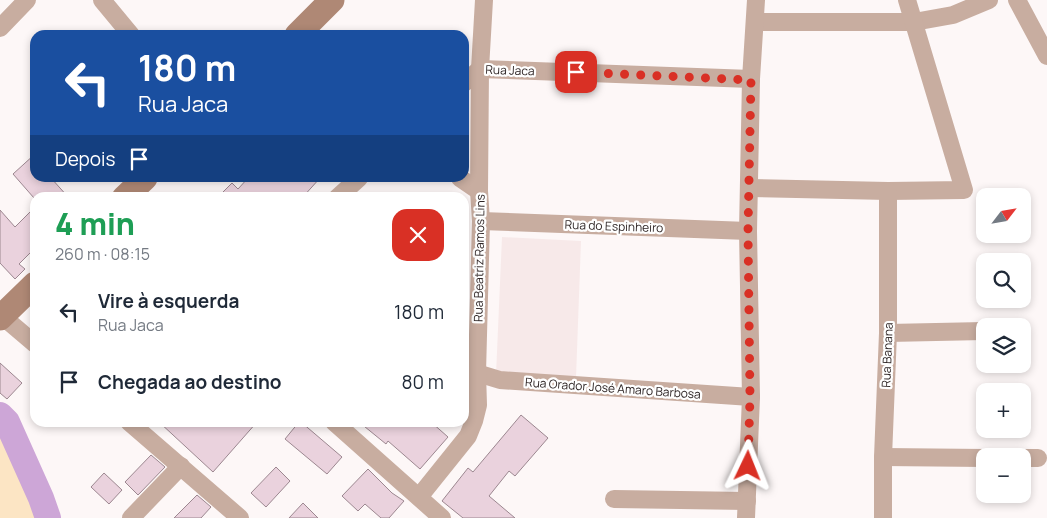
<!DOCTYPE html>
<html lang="pt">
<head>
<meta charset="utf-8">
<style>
	body { margin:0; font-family:Manrope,sans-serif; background:#f2f2f3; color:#1f2937; height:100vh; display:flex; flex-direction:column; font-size:19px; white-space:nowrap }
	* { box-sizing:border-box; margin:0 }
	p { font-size:16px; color:#747a83 }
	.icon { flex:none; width:28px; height:28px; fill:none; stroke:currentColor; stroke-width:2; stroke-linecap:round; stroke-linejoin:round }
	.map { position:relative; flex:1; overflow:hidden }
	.sheet { position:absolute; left:30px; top:192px; width:439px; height:235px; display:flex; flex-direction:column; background:#fff; border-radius:15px; box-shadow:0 2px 8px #0003 }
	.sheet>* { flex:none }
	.hud { position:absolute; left:30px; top:30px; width:439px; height:152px; border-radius:15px; box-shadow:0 2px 8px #0003; background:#1a4fa0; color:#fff; overflow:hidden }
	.needle { width:32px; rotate:59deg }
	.buttons { position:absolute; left:976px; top:188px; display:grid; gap:10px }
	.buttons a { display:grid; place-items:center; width:55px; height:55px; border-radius:10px; background:#fff; box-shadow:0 2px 8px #0003; font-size:25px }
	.pin { position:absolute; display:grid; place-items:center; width:42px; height:42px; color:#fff; margin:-21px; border-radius:10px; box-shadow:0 2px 8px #0006 }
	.me { position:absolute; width:55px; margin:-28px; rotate:2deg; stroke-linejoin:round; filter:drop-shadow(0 0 4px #0008) }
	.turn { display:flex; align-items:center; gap:18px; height:105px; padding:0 25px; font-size:22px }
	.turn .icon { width:65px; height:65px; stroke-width:2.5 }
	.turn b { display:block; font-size:35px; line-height:42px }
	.then { display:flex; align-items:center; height:48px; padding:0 25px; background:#0003; gap:10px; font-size:19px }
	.round { display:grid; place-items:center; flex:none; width:52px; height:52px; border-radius:15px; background:#f2f2f3 }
	.overview { display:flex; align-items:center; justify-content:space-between; height:85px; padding:0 25px }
	h1 { font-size:30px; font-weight:800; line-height:38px; color:#1e9e55 }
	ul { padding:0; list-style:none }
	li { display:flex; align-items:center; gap:15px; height:70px; padding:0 25px }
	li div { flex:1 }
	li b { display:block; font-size:19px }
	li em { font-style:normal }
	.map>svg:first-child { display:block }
	.built { fill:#f7e9e9 }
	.green { fill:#fce5c4 }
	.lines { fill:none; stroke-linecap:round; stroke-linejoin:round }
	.river { stroke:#cda6d7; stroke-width:26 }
	.building { fill:#ead2dd; stroke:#9c8790 }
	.street { stroke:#c8ada0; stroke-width:18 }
	.secondary { stroke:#af8875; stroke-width:25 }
	.route { stroke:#d93025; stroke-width:9; stroke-dasharray:0 16.2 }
	.labels { text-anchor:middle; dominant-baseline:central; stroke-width:4.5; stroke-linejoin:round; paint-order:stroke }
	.street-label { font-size:12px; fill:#2d2424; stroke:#fff }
</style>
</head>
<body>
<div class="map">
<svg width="1047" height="518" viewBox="0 0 1047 518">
	<rect width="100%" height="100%" fill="#fdf7f7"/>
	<polygon class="built" points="502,237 581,241 576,378 496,375"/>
	<polygon class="green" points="7,422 41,498 48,518 0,518 0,426"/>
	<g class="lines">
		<polyline class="river" points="0,415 7,422 41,498 48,518"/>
	</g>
	<g class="building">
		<polygon points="35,154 35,178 51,178 69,198 34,198 13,174"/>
		<polygon points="248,178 320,178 302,198 217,198 232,183 238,189"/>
		<polygon points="35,207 35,248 19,264 25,269 15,279 0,263 0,210 15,227"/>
		<polygon points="0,363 22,383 7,399 0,393"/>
		<polygon points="521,415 548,438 515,476 509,471 489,496 515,518 463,518 442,501 468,468 473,472"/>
		<polygon points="159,422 257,422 213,472"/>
		<polygon points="299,422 301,422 342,457 327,474 285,439"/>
		<polygon points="359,422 431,422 448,437 420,469 388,441 386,444"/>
		<polygon points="151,455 165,467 138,495 125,482"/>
		<polygon points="276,467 290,481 266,507 251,493"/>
		<polygon points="368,469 392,493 404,501 389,518 381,518 365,504 358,511 342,496"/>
		<polygon points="104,473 122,490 109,504 91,487"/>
		<polygon points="197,495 211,507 201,518 174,518"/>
		<polygon points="303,503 318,518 289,518"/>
	</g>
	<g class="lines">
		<g class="street">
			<polyline points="102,0 131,35"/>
			<polyline points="1017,0 1047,56"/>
			<polyline points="756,22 914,22 953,15 989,0"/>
			<polyline points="0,28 27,0"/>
			<polyline points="464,83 480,69 751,79"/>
			<polyline points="460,178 479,191"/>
			<polyline points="749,188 888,191 964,190 907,0"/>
			<polyline points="337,198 359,178"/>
			<polyline points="481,221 748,231"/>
			<polyline points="2,316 35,344"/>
			<polyline points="888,333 984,331"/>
			<polyline points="464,362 477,373 500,380 751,397"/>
			<polyline points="129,422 240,518"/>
			<polyline points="334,422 442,518"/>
			<polyline points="883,457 985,458"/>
			<polyline points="1022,458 1038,458"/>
			<polyline points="419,497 468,436 474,421 478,405 477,373 481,221 479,191 480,69 484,0"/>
			<polyline points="614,499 747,501"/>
			<polyline points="131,518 181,466"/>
			<polyline points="746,518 751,397 748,231 751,79 756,0"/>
			<polyline points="883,518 883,457 888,333 888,191"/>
		</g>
		<g class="secondary">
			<polyline points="297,35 332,0"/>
			<polyline points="124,198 145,178"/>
			<polyline points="0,318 35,284"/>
		</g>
	</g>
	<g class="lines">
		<polyline class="route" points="576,72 751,80 748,231 750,397 748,466"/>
	</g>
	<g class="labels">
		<g class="street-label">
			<text transform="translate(510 70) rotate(2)">Rua Jaca</text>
			<text transform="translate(614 226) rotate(2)">Rua do Espinheiro</text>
			<text transform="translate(479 258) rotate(-89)">Rua Beatriz Ramos Lins</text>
			<text transform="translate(887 355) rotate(-88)">Rua Banana</text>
			<text transform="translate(613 388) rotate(4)">Rua Orador José Amaro Barbosa</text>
		</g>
	</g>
</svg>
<div class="buttons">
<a><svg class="needle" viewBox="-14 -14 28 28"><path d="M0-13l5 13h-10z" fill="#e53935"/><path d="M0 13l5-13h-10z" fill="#747a83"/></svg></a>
<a><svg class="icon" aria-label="search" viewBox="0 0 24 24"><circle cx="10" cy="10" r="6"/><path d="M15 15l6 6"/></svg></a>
<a><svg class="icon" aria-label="layers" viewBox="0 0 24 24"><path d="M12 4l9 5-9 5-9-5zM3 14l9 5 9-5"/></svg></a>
<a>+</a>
<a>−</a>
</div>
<div class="pin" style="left:576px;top:72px;background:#d93025"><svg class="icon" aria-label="arrive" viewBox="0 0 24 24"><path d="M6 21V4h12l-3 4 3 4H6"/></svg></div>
<svg class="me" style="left:748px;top:466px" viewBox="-20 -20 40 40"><path d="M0-17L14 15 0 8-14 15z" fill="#d93025" stroke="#fff" stroke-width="4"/></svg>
<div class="hud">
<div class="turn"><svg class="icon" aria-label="left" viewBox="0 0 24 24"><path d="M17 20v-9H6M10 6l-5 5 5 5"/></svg><div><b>180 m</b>Rua Jaca</div></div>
<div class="then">Depois<svg class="icon" aria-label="arrive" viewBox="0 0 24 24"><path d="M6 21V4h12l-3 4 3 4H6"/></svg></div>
</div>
<section class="sheet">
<div class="overview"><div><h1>4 min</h1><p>260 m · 08:15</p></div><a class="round" style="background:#d93025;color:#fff"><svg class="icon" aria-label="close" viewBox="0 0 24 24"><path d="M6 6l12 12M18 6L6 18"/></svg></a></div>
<ul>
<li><svg class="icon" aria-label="left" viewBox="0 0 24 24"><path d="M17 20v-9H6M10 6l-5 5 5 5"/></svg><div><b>Vire à esquerda</b><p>Rua Jaca</p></div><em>180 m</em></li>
<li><svg class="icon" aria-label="arrive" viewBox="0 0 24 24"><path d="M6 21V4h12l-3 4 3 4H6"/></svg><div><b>Chegada ao destino</b></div><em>80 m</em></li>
</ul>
</section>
</div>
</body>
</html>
